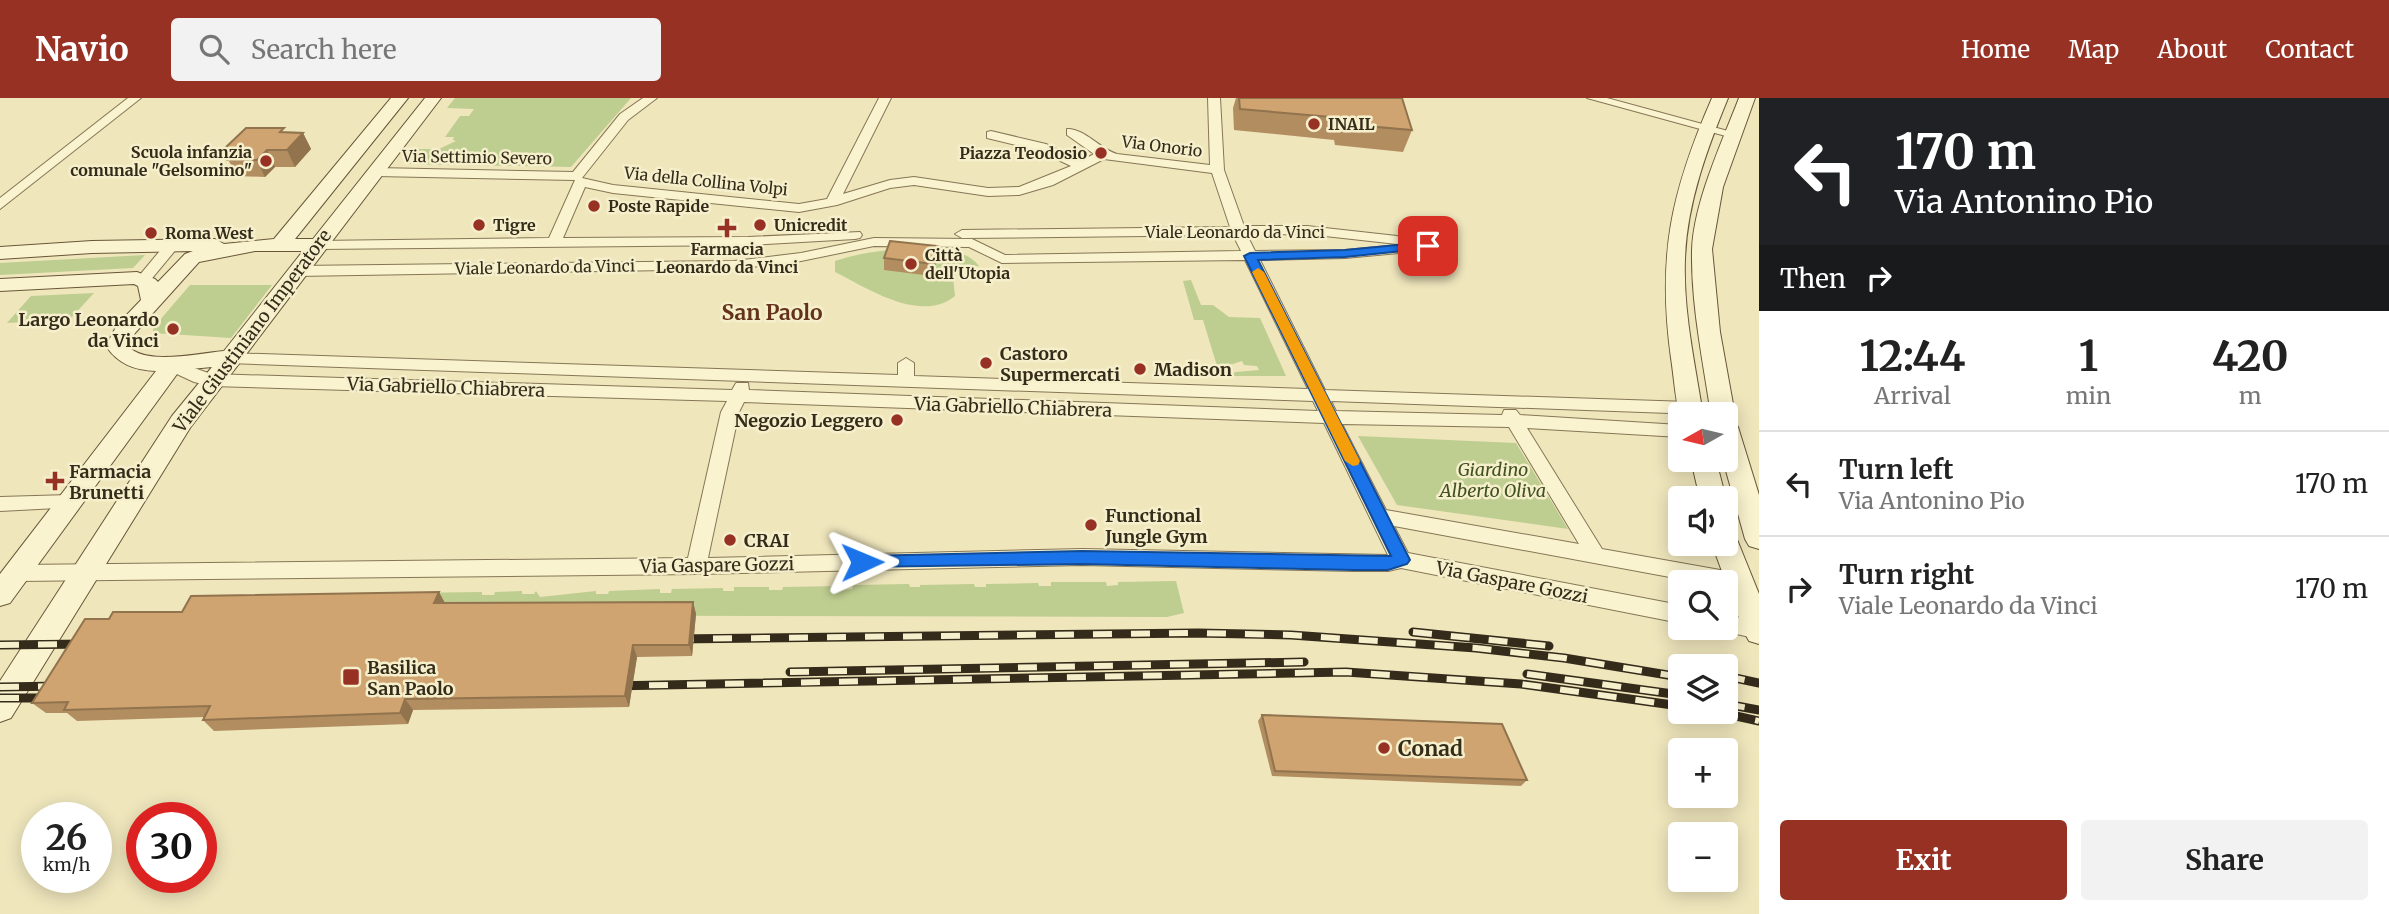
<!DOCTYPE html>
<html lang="en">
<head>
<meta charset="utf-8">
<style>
	body { margin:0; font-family:Merriweather,serif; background:#f2f2f2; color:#222; height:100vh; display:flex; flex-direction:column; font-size:26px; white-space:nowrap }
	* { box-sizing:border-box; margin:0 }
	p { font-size:23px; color:#767676 }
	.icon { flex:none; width:38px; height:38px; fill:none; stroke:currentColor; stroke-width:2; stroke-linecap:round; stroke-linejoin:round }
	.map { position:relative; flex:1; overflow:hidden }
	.side { display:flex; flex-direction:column; background:#fff; width:630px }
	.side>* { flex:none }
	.hud { background:#202124; color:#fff; overflow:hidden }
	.needle { width:46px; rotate:262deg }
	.tools { position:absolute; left:1668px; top:304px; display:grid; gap:14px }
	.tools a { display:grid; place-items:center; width:70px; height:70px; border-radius:7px; background:#fff; box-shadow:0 4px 18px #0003; font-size:35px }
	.speed { position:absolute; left:21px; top:704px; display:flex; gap:14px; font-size:35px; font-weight:700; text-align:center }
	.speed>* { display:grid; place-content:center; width:91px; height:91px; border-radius:50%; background:#fff; box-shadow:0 4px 18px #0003; line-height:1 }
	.speed small { font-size:18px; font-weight:400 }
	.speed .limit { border:10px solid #d22; background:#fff; color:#111 }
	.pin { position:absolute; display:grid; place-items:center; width:60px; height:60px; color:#fff; margin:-30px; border-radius:14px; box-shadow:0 4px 10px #0006 }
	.me { position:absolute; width:77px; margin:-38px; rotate:89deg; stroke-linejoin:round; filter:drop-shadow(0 0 5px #0008) }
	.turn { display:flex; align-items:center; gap:24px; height:147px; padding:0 21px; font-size:32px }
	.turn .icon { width:91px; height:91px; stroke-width:2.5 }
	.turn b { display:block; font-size:49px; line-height:60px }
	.then { display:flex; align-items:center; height:66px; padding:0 21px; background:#0003; gap:14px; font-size:26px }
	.eta { display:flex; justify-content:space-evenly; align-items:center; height:119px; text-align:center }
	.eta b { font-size:42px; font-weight:700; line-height:49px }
	.cta { display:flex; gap:14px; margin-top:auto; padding:14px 21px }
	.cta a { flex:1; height:80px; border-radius:7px; background:#973123; color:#fff; font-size:28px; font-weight:700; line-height:80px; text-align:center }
	.cta a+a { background:#f2f2f2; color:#222 }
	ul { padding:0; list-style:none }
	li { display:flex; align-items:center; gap:21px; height:105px; padding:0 21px; border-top:2px solid #e0e0e0 }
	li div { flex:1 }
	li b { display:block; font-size:26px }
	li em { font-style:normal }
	header { display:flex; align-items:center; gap:42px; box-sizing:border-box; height:98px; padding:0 35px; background:#973123; color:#fff }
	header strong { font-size:33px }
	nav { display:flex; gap:38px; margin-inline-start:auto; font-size:24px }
	.search { width:490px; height:63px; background:#f2f2f2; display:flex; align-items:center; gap:18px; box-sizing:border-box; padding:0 24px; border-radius:7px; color:#767676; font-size:26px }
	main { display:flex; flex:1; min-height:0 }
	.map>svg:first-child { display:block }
	.green { fill:#becd90 }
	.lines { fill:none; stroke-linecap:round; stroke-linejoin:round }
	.street-casing { stroke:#867655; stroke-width:2 }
	.secondary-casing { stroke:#685638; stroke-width:2 }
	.street { fill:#faf3cf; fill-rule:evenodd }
	.secondary { fill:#faf3cf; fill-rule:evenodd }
	.rail-casing { stroke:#352b1a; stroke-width:9 }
	.rail { stroke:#f6efcb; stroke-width:6; stroke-dasharray:19; stroke-linecap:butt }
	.wall { fill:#b28d60 }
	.shaded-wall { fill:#91734e }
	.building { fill:#cfa470; stroke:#91734e; stroke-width:2 }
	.route { fill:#1a73e8; stroke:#114b97; stroke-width:2 }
	.slow { fill:#f59e0b }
	.poi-dot { fill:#973123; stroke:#f6efcb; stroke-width:2.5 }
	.labels { text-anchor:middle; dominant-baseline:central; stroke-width:5; stroke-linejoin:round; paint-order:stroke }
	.far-poi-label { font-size:16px; font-weight:bold; fill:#352b1a; stroke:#f6efcb; text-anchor:start }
	.far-street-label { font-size:16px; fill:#352b1a; stroke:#f6efcb }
	.poi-label { font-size:18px; font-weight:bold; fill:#352b1a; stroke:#f6efcb; text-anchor:start }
	.street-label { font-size:18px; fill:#352b1a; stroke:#f6efcb }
	.park-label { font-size:18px; font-style:italic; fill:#3f5220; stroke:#f6efcb }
	.quarter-label { font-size:21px; font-weight:bold; fill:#633218; stroke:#f6efcb }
	.near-poi-label { font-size:21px; font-weight:bold; fill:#352b1a; stroke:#f6efcb; text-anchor:start }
</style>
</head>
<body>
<header>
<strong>Navio</strong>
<div class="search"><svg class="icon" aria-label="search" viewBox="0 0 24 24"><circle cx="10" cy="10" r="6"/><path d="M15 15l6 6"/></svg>Search here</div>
<nav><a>Home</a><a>Map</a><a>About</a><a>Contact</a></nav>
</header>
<main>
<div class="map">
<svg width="1759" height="816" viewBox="0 0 1759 816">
	<rect width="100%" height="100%" fill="#efe6bc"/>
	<g class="green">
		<polygon points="455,0 631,0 571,69 407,66 417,51 439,51 456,43 453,42 454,39 445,39 460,18 469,18 474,11 447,10"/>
		<path d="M924 150C944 152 967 152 979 168L952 170 955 198C921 226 867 190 835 174V163C865 153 893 151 924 150Z"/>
		<polygon points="145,157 133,170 0,177 0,165"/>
		<polygon points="1191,182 1201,207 1213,207 1229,219 1260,220 1286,278 1226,278 1236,274 1259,272 1257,268 1244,267 1242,263 1220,270 1217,268 1203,222 1194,222 1183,183"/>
		<polygon points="190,187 272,187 231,240 153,235 153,230"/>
		<polygon points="94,195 70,221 7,225 31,198"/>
		<polygon points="1358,338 1516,345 1568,431 1397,407"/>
		<polygon points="1176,483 1184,515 1167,519 441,517 257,497 482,494 482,497 494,497 495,494 522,493 522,496 534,496 536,493 540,499 596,493 596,496 608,496 609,493 660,491 660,495 671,495 672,491 723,490 723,493 734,493 734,489 769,489 769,492 782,492 783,489 840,488 841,492 852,491 853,487 909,486 910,489 920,489 920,487 974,486 975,489 986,489 986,486 1038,485 1039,488 1051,488 1051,484 1106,484 1107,488 1118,487 1118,484"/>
	</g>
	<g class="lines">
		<defs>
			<g id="street">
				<polygon points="128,0 141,0 0,111 0,100"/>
				<path d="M643 0H657L628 22 582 80 613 87 799 106 827 101 879 0H891L843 96 890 82 914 79 988 90 1019 89 1071 68 1037 52 987 40V34L991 33 1046 46 1081 63 1094 56 1067 37V31C1084 30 1100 51 1117 56L1210 67 1208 0H1220L1224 72 1244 128H1307L1397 138 1404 142 1397 146 1307 136 1247 137 1255 153 1345 152 1442 143 1449 147 1442 151 1345 160 1260 162 1325 292 1689 304 1722 313 1725 317 1331 303 1336 313 1502 317 1504 312H1516L1520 317 1680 327V339L1527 330 1602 451 1737 475 1744 477 1747 483 1744 489 1737 491 1726 489V485H1702L1394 428 1408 455 1680 507V525L1401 470 1388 473H1354L1082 467 696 476 17 483 10 481 7 475 10 469 17 467 688 460 721 314 727 303 211 288 194 284 166 271 164 267 172 262 211 276 732 292 736 285H748L749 292 1318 313 1313 303 228 265 220 260 228 255 898 277V265L906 260 914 265V278L1308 291 1245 162 1002 165 969 149 874 148 801 163 734 171 297 178 289 173 297 168 734 163 801 155 874 140 972 141 1005 157 1241 153 1233 137 962 140 955 136 962 132 1230 129 1212 75 1104 61 1053 87 1019 97 988 98 914 87 890 90 837 107 799 114 613 95 585 89 563 140 748 139 860 134 862 137 860 140 855 141 748 147 317 151 310 147 317 143 549 140 575 82 376 78 369 74 376 70 573 74 620 16ZM744 304 1324 325 1388 457 1082 451 708 460 739 314ZM1342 326 1509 329 1579 446 1386 412Z"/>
				<polygon points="1587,0 1607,0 1739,36 1733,40"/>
				<polygon points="173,142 180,146 178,149 149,184 139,184 136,181 139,178 168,143"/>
				<polygon points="70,397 77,399 80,404 77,409 0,413 0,399"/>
				<polygon points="1726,517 1759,523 1759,541 1718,532 1717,530 1726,530"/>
			</g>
			<g id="secondary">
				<path d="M391 0H408L295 141H313L425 0H441L190 330 11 620 0 624V583L172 318 212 269 180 272 10 505 0 508V476L156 273C134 272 118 266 106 248L117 227 141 202 138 188 134 186 0 193V181L137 174 155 181 158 184 185 156 193 153 92 155 0 161V149L92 143 215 141 224 146 274 141ZM255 153H303L224 253C200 255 145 268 128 248L135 235 199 164Z"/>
				<path d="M1712 0H1728C1707 51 1687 105 1685 161 1683 213 1695 265 1703 317L1680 319C1675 300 1674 279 1671 260 1657 158 1671 94 1712 0Z"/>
				<path d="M1739 0H1755L1723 89 1712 151 1720 234 1735 317 1732 322 1738 329 1759 397V451L1749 448 1745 441 1723 362H1726V317H1711C1703 263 1691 207 1692 153 1693 106 1722 44 1739 0Z"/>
				<polygon points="1691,362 1716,362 1726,401 1726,402 1700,401"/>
				<polygon points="1726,436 1736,439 1759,496 1759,546 1749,543 1744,534 1712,446 1726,446"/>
			</g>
		</defs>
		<use href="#street" class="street-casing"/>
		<use href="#secondary" class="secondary-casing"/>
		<use href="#street" class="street"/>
		<use href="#secondary" class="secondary"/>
		<defs>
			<g id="rail">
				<polyline points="1413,534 1549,548"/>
				<polyline points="675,541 1198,535 1291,537 1476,550 1564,560 1680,579"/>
				<polyline points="0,547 87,546"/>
				<polyline points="790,574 1304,564"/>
				<polyline points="1527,576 1673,596"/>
				<polyline points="1726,578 1759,585"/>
				<polyline points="611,588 1346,574 1521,586 1680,608"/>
				<polyline points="0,589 62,588"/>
				<polyline points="0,600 55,600"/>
				<polyline points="1726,606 1759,612"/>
				<polyline points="1718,614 1759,623"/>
			</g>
		</defs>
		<use href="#rail" class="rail-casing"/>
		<use href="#rail" class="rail"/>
	</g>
	<g class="wall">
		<polygon points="1236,0 1402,0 1412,32 1403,54 1335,47 1334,42 1234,32 1233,10"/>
		<polygon points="286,34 303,35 311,51 295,69 275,69 265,79 237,78 223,52"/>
		<polygon points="884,160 938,160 932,178 884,172"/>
		<polygon points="693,504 696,516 692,558 637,559 629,609 413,612 408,626 214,633 203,622 204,619 77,623 67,615 46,615 32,605 109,521 182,514 445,505"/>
		<polygon points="1262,617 1527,682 1521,688 1272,678 1258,623"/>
	</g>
	<g class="shaded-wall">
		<polygon points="303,35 311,51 295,69 287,52"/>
		<polygon points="267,52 275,69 265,79 257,62"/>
		<polygon points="938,148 938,160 932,178 933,166"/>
		<polygon points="439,494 445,505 434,505"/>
		<polygon points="693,504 696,516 692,558 689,547"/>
		<polygon points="633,547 637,559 629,609 625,598"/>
		<polygon points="405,601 413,612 408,626 400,615"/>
	</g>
	<g class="building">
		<polygon points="1239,0 1402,0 1412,32 1343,26 1342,20 1240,11"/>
		<polygon points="246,30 284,30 280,34 303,35 287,52 267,52 257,62 228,62 237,53 223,52"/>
		<polygon points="890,143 938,148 933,166 884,160"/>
		<polygon points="439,494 434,505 693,504 689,547 633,547 625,598 405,601 400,615 203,622 210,608 64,612 68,604 32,605 85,521 109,521 113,514 182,514 191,498"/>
		<polygon points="1262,617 1502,626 1527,682 1275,673"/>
	</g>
	<polygon class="route" points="1428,144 1434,148 1432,150 1345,159 1258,162 1410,462 1407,466 1388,472 1354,472 1082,466 856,469 853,464 856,459 862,458 1082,453 1391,458 1244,158 1250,155 1345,152"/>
	<polygon class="slow" points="1258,170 1264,174 1360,363 1358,367 1353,368 1345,363 1252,174"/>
	<g class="poi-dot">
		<circle cx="1314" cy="26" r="7"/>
		<circle cx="1101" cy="55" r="7"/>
		<circle cx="266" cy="63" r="7"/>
		<circle cx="594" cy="108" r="7"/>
		<circle cx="479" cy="127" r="7"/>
		<circle cx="760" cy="127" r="7"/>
		<path d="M723.5 119.5h7v7h7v7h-7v7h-7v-7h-7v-7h7z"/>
		<circle cx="151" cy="135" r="7"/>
		<circle cx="911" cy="166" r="7"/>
		<circle cx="173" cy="231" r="7"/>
		<circle cx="986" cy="265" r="7"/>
		<circle cx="1140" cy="271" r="7"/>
		<circle cx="897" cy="322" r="7"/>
		<path d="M51.5 372.5h7v7h7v7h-7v7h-7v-7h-7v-7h7z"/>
		<circle cx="1091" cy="427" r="7"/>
		<circle cx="730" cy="442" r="7"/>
		<rect x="342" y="570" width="18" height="18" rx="3.5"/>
		<circle cx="1384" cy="650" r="7"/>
	</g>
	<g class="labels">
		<g class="far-poi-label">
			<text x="1328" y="26">INAIL</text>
			<text x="252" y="54" text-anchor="end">Scuola infanzia<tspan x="252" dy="18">comunale "Gelsomino"</tspan></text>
			<text x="1087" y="55" text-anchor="end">Piazza Teodosio</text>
			<text x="608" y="108">Poste Rapide</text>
			<text x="493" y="127">Tigre</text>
			<text x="774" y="127">Unicredit</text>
			<text x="165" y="135">Roma West</text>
			<text x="727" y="151" text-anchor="middle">Farmacia<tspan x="727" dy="18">Leonardo da Vinci</tspan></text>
			<text x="925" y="157">Città<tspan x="925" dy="18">dell'Utopia</tspan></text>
		</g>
		<g class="far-street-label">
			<text transform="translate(1162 48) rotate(7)">Via Onorio</text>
			<text transform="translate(477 59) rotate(1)">Via Settimio Severo</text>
			<text transform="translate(706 83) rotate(6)">Via della Collina Volpi</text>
			<text x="1235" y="134">Viale Leonardo da Vinci</text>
			<text transform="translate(545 169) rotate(-1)">Viale Leonardo da Vinci</text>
		</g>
		<g class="poi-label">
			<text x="159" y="221" text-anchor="end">Largo Leonardo<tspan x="159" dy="21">da Vinci</tspan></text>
			<text x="1000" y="255">Castoro<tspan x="1000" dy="21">Supermercati</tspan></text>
			<text x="1154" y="271">Madison</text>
			<text x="883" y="322" text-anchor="end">Negozio Leggero</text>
			<text x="69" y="373">Farmacia<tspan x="69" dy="21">Brunetti</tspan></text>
			<text x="1105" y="417">Functional<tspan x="1105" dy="21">Jungle Gym</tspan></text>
			<text x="744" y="442">CRAI</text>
			<text x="367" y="569">Basilica<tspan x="367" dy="21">San Paolo</tspan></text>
		</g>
		<g class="street-label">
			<text transform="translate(252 233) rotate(-53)">Viale Giustiniano Imperatore</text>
			<text transform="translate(446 289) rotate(2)">Via Gabriello Chiabrera</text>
			<text transform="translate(1013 309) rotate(2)">Via Gabriello Chiabrera</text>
			<text transform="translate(717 467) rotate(-1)">Via Gaspare Gozzi</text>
			<text transform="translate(1512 484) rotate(11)">Via Gaspare Gozzi</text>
		</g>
		<g class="park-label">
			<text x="1493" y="371">Giardino<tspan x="1493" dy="21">Alberto Oliva</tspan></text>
		</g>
		<g class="quarter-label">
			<text x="772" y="214">San Paolo</text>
		</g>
		<g class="near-poi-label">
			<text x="1398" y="650">Conad</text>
		</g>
	</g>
</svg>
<div class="tools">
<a><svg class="needle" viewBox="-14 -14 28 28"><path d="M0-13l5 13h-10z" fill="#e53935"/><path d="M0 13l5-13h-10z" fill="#767676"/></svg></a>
<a><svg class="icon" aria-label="sound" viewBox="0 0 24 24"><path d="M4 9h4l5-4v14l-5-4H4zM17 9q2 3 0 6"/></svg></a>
<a><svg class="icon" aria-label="search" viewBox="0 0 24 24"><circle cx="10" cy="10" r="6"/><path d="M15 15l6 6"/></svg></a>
<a><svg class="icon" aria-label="layers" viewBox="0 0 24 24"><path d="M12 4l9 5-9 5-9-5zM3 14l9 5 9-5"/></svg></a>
<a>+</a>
<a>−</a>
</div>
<div class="speed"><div>26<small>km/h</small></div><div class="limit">30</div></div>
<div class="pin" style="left:1428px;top:148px;background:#d93025"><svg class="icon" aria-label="arrive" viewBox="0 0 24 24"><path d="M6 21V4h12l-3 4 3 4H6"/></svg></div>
<svg class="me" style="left:862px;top:464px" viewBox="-20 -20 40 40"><path d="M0-17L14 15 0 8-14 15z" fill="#1a73e8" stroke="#fff" stroke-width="4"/></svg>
</div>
<section class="side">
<div class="hud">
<div class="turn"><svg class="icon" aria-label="left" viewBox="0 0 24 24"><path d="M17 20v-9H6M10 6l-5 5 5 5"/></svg><div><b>170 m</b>Via Antonino Pio</div></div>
<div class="then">Then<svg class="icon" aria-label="right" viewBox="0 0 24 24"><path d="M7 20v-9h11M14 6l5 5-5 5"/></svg></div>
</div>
<div class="eta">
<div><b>12:44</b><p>Arrival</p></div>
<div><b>1</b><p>min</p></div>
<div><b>420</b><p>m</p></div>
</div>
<ul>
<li><svg class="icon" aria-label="left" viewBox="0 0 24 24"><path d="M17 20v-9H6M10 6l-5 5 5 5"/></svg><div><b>Turn left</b><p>Via Antonino Pio</p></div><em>170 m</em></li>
<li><svg class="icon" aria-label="right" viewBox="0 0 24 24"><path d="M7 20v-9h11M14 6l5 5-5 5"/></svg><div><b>Turn right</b><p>Viale Leonardo da Vinci</p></div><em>170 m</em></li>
</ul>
<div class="cta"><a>Exit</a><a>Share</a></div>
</section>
</main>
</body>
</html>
